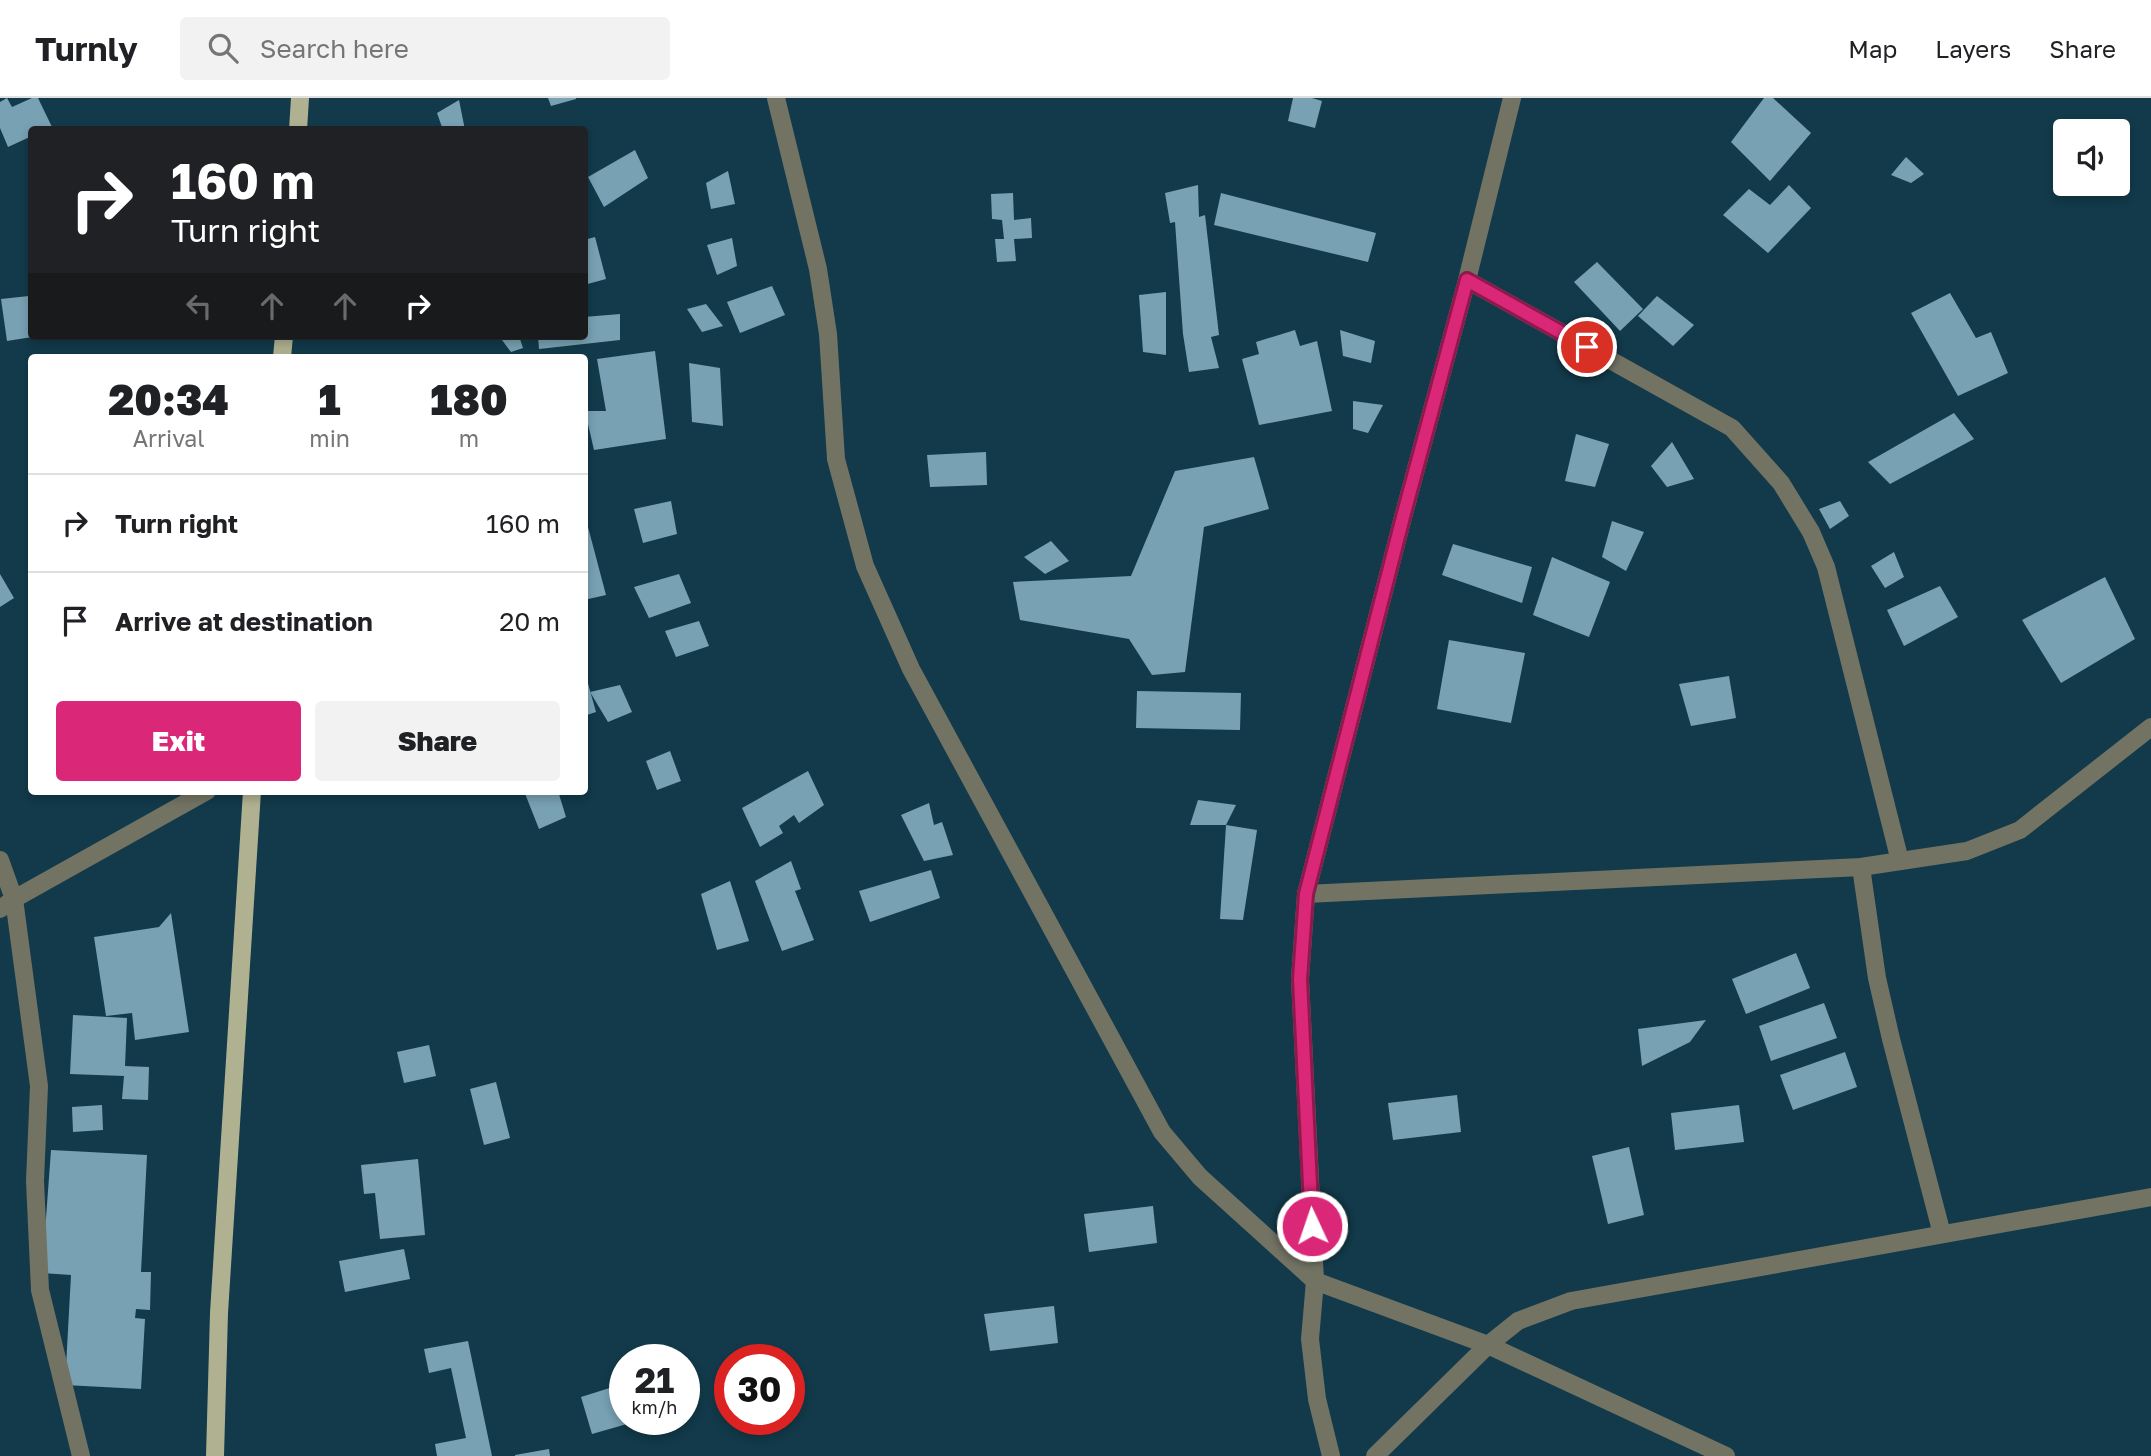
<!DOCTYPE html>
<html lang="en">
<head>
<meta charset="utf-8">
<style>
	body { margin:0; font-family:"Golos Text",sans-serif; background:#f2f2f2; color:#202124; height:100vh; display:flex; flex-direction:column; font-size:26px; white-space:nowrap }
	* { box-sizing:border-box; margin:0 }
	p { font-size:23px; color:#757577 }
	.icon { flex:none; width:38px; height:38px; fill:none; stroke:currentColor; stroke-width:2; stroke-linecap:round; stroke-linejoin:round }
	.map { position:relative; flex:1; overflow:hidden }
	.sheet { position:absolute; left:28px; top:256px; width:560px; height:441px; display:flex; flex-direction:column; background:#fff; border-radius:7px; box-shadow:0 4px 10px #0003 }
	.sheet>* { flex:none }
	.top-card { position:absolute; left:28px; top:28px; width:560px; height:214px; border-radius:7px; box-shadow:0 4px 10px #0003; background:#202124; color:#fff; overflow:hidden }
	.fabs { position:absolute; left:2053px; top:21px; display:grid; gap:14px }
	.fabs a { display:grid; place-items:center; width:77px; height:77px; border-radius:7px; background:#fff; box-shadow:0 4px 10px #0003; font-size:35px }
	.speed { position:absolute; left:609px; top:1246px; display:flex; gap:14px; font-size:35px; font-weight:700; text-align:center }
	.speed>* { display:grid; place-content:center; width:91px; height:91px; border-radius:50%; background:#fff; box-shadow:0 4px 10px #0003; line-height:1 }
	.speed small { font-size:18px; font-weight:400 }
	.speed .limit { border:10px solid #d22; background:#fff; color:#111 }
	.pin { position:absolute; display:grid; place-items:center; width:60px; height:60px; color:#fff; margin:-30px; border:4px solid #fff; border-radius:50%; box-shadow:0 2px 7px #0007 }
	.me { position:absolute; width:77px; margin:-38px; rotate:357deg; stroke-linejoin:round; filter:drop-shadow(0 0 5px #0008) }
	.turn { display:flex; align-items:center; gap:24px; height:147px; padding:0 28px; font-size:32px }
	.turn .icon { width:91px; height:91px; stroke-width:2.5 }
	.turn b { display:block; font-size:49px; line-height:60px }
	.lanes { display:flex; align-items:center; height:66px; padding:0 28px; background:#0003; justify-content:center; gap:35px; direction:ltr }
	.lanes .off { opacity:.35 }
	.eta { display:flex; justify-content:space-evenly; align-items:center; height:119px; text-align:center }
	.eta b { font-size:42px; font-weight:800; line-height:49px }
	.cta { display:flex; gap:14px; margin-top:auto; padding:14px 28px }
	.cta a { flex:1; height:80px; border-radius:7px; background:#db2777; color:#fff; font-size:28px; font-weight:800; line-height:80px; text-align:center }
	.cta a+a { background:#f2f2f2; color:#202124 }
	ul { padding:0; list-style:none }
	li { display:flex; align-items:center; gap:21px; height:98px; padding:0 28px; border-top:2px solid #e0e0e0 }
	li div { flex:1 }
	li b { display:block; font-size:26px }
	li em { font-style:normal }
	header { display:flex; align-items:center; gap:42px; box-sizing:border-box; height:98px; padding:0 35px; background:#fff; border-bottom:2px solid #e0e0e0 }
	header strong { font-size:33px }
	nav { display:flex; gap:38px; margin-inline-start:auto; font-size:24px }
	.search { width:490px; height:63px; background:#f2f2f2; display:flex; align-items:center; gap:18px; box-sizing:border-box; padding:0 24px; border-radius:7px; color:#757577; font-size:26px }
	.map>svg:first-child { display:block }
	.building { fill:#78a1b3 }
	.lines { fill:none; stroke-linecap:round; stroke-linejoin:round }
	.minor { stroke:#737364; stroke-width:18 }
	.major { stroke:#b0b191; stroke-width:18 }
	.route-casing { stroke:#8e194d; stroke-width:18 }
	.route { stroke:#db2777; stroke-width:12 }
</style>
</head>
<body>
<header>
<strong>Turnly</strong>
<div class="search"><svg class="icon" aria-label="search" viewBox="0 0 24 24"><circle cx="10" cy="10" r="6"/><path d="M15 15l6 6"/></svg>Search here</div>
<nav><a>Map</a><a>Layers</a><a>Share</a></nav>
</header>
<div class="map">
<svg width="2151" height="1358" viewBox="0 0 2151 1358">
	<rect width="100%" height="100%" fill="#123a4a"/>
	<g class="building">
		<polygon points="7,0 12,9 32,0 38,0 52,29 46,32 32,32 32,38 8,49 0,30 0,4"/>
		<polygon points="548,0 576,0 576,1 551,8"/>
		<polygon points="1293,0 1312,0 1322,3 1315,30 1288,23"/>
		<polygon points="1764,0 1773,0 1811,35 1770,83 1731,44"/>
		<polygon points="459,2 465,32 443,32 437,15"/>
		<polygon points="635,52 648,80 604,109 588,79"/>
		<polygon points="1906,59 1924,76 1911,85 1891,77"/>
		<polygon points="728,73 735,106 711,111 706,85"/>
		<polygon points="1198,87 1199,119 1205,117 1219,237 1211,239 1219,270 1189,274 1183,236 1175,124 1170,125 1165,95"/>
		<polygon points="1789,87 1811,110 1768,155 1723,117 1749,91 1770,107"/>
		<polygon points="1013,95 1014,122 1031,120 1032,140 1014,141 1016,163 997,164 995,141 1004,141 1002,122 992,121 991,96"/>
		<polygon points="1221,95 1376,135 1368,164 1214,127"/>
		<polygon points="595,139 606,181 584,187 584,142"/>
		<polygon points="732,140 737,168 717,177 707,147"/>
		<polygon points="1597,164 1643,211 1620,233 1574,184"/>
		<polygon points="772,188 785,217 740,235 727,204"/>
		<polygon points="1166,194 1166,257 1143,254 1139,197"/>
		<polygon points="1950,195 1976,240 1991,234 2008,275 1958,298 1911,215"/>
		<polygon points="29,198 32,239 7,243 1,201"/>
		<polygon points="1657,198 1694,227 1673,248 1638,218"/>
		<polygon points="706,206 723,228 702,234 687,211"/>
		<polygon points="620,216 620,242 539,251 538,238 584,238 584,219"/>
		<polygon points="1295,232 1300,248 1317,243 1332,313 1259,327 1242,261 1259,256 1256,244"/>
		<polygon points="1340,232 1375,243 1371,265 1343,258"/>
		<polygon points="499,238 519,238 523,250 511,254"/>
		<polygon points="655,253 666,341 594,352 585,313 606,313 597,261"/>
		<polygon points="689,265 720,270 723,328 692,324"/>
		<polygon points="1353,303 1383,307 1368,335 1353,331"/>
		<polygon points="1954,315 1974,341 1890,386 1868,364"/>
		<polygon points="1576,336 1609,346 1595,389 1565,383"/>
		<polygon points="1672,344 1694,381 1667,389 1651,368"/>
		<polygon points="986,354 987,387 930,389 927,357"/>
		<polygon points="1254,359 1269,411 1204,429 1185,574 1152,577 1129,541 1020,522 1013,484 1131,478 1175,373"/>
		<polygon points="671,403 677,436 643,445 634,411"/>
		<polygon points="1840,403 1849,418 1830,431 1819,411"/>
		<polygon points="1612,423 1644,434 1626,473 1602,459"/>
		<polygon points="588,429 606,497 584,502 584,430"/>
		<polygon points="1051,443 1069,463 1045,476 1024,459"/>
		<polygon points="1453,446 1532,469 1522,505 1442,477"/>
		<polygon points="1894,454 1904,479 1885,490 1871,468"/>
		<polygon points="1552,459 1610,484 1589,539 1533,517"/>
		<polygon points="0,476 14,500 0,509"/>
		<polygon points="679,476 691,505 649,520 634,489"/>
		<polygon points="2105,479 2135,541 2061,585 2022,522"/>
		<polygon points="1940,488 1958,519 1904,548 1887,512"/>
		<polygon points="699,523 709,548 676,559 665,533"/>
		<polygon points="1449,542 1525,555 1511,625 1437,611"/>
		<polygon points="1729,578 1736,620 1691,628 1679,586"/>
		<polygon points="587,582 596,614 584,618 584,583"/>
		<polygon points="620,587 632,614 608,624 590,594"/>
		<polygon points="1137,593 1241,595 1240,632 1136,630"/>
		<polygon points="670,653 681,683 657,692 646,663"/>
		<polygon points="808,673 824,707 799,725 794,717 779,728 783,735 760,749 742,710"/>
		<polygon points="524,693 558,693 566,719 539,731"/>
		<polygon points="1198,702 1236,707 1226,727 1190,727"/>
		<polygon points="929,705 934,727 942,724 953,757 924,763 901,717"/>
		<polygon points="1226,727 1257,732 1243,822 1220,821"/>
		<polygon points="791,763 801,791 795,793 814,842 782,853 755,783"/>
		<polygon points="931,772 940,800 870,824 859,793"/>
		<polygon points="730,783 749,843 717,852 701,796"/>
		<polygon points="171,815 189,934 135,942 132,915 106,918 94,839 159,829"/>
		<polygon points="1796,855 1810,890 1746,916 1732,881"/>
		<polygon points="1824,905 1837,940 1771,963 1759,928"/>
		<polygon points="73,917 127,920 125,968 149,969 148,1002 122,1001 124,978 70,976"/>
		<polygon points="1706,922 1690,944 1642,968 1638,931"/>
		<polygon points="429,947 436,978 404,985 397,954"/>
		<polygon points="1845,954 1857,989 1793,1012 1780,977"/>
		<polygon points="496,984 510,1040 484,1047 470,991"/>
		<polygon points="1457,997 1461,1034 1393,1042 1388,1005"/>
		<polygon points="102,1007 103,1032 73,1034 72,1009"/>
		<polygon points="1739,1007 1744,1044 1675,1052 1671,1015"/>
		<polygon points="1629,1049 1644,1117 1608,1126 1592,1058"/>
		<polygon points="51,1052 147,1057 141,1174 151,1174 150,1212 136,1211 135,1220 145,1221 141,1291 65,1287 71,1177 42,1175"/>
		<polygon points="418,1061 425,1137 380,1141 375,1095 364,1096 361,1067"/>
		<polygon points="1153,1108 1157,1145 1089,1154 1084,1116"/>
		<polygon points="404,1151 410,1181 345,1194 339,1163"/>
		<polygon points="1054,1208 1058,1245 990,1253 984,1216"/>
		<polygon points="468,1243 492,1358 437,1358 435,1346 466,1340 451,1270 429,1275 424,1251"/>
		<polygon points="616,1288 627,1326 592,1336 581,1299"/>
		<polygon points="549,1351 550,1358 515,1358 515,1357"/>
	</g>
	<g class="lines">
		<g class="minor">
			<polyline points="776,0 818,171 828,236 836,361 865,468 911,571 1162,1034 1200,1079 1315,1183 1488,1247 1726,1358"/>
			<polyline points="1467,182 1732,330 1781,385 1811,434 1826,469 1900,763"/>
			<polyline points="0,762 14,801 39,988 35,1083 40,1192 81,1358"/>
			<polyline points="1861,769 1877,880 1891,941 1942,1136"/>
			<polyline points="1306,796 1861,769 1967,753 2020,732 2151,629"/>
			<polyline points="0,811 14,801 207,693"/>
			<polyline points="1331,1358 1317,1301 1310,1241 1315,1183 1300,881 1306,796 1403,419 1467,182 1512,0"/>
			<polyline points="1375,1358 1488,1247 1518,1223 1571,1203 2151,1099"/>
		</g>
		<g class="major">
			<polyline points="298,32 300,0"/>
			<polyline points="282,259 284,238"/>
			<polyline points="215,1358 219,1215 252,693"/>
		</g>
	</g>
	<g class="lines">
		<defs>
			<polyline id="route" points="1312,1128 1300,881 1306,796 1403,419 1467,182 1587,249"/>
		</defs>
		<use href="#route" class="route-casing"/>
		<use href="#route" class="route"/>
	</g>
</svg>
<div class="fabs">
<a><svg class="icon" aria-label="sound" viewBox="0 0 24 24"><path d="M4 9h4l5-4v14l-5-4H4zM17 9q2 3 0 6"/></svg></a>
</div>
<div class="speed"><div>21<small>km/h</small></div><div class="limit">30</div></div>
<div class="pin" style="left:1587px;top:249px;background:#d93025"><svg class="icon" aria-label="arrive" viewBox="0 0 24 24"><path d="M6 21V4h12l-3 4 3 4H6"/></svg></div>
<svg class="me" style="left:1312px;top:1128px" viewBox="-20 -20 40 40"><circle r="17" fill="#db2777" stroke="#fff" stroke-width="3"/><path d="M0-11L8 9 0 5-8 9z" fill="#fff"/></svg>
<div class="top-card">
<div class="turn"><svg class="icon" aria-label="right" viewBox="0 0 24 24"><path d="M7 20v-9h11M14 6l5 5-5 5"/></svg><div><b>160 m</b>Turn right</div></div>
<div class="lanes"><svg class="icon off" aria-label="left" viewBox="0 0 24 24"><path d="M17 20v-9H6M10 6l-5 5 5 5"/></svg><svg class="icon off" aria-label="ahead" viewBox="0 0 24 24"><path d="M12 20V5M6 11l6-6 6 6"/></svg><svg class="icon off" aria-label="ahead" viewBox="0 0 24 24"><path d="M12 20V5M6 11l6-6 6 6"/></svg><svg class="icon" aria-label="right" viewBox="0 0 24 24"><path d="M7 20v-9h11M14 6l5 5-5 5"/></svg></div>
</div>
<section class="sheet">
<div class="eta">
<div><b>20:34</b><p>Arrival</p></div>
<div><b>1</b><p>min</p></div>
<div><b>180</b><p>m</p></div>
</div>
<ul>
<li><svg class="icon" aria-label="right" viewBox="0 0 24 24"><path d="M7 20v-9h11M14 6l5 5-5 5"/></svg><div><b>Turn right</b></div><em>160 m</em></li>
<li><svg class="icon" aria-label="arrive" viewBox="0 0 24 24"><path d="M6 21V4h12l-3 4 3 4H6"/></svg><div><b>Arrive at destination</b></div><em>20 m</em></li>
</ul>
<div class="cta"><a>Exit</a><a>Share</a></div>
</section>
</div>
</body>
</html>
